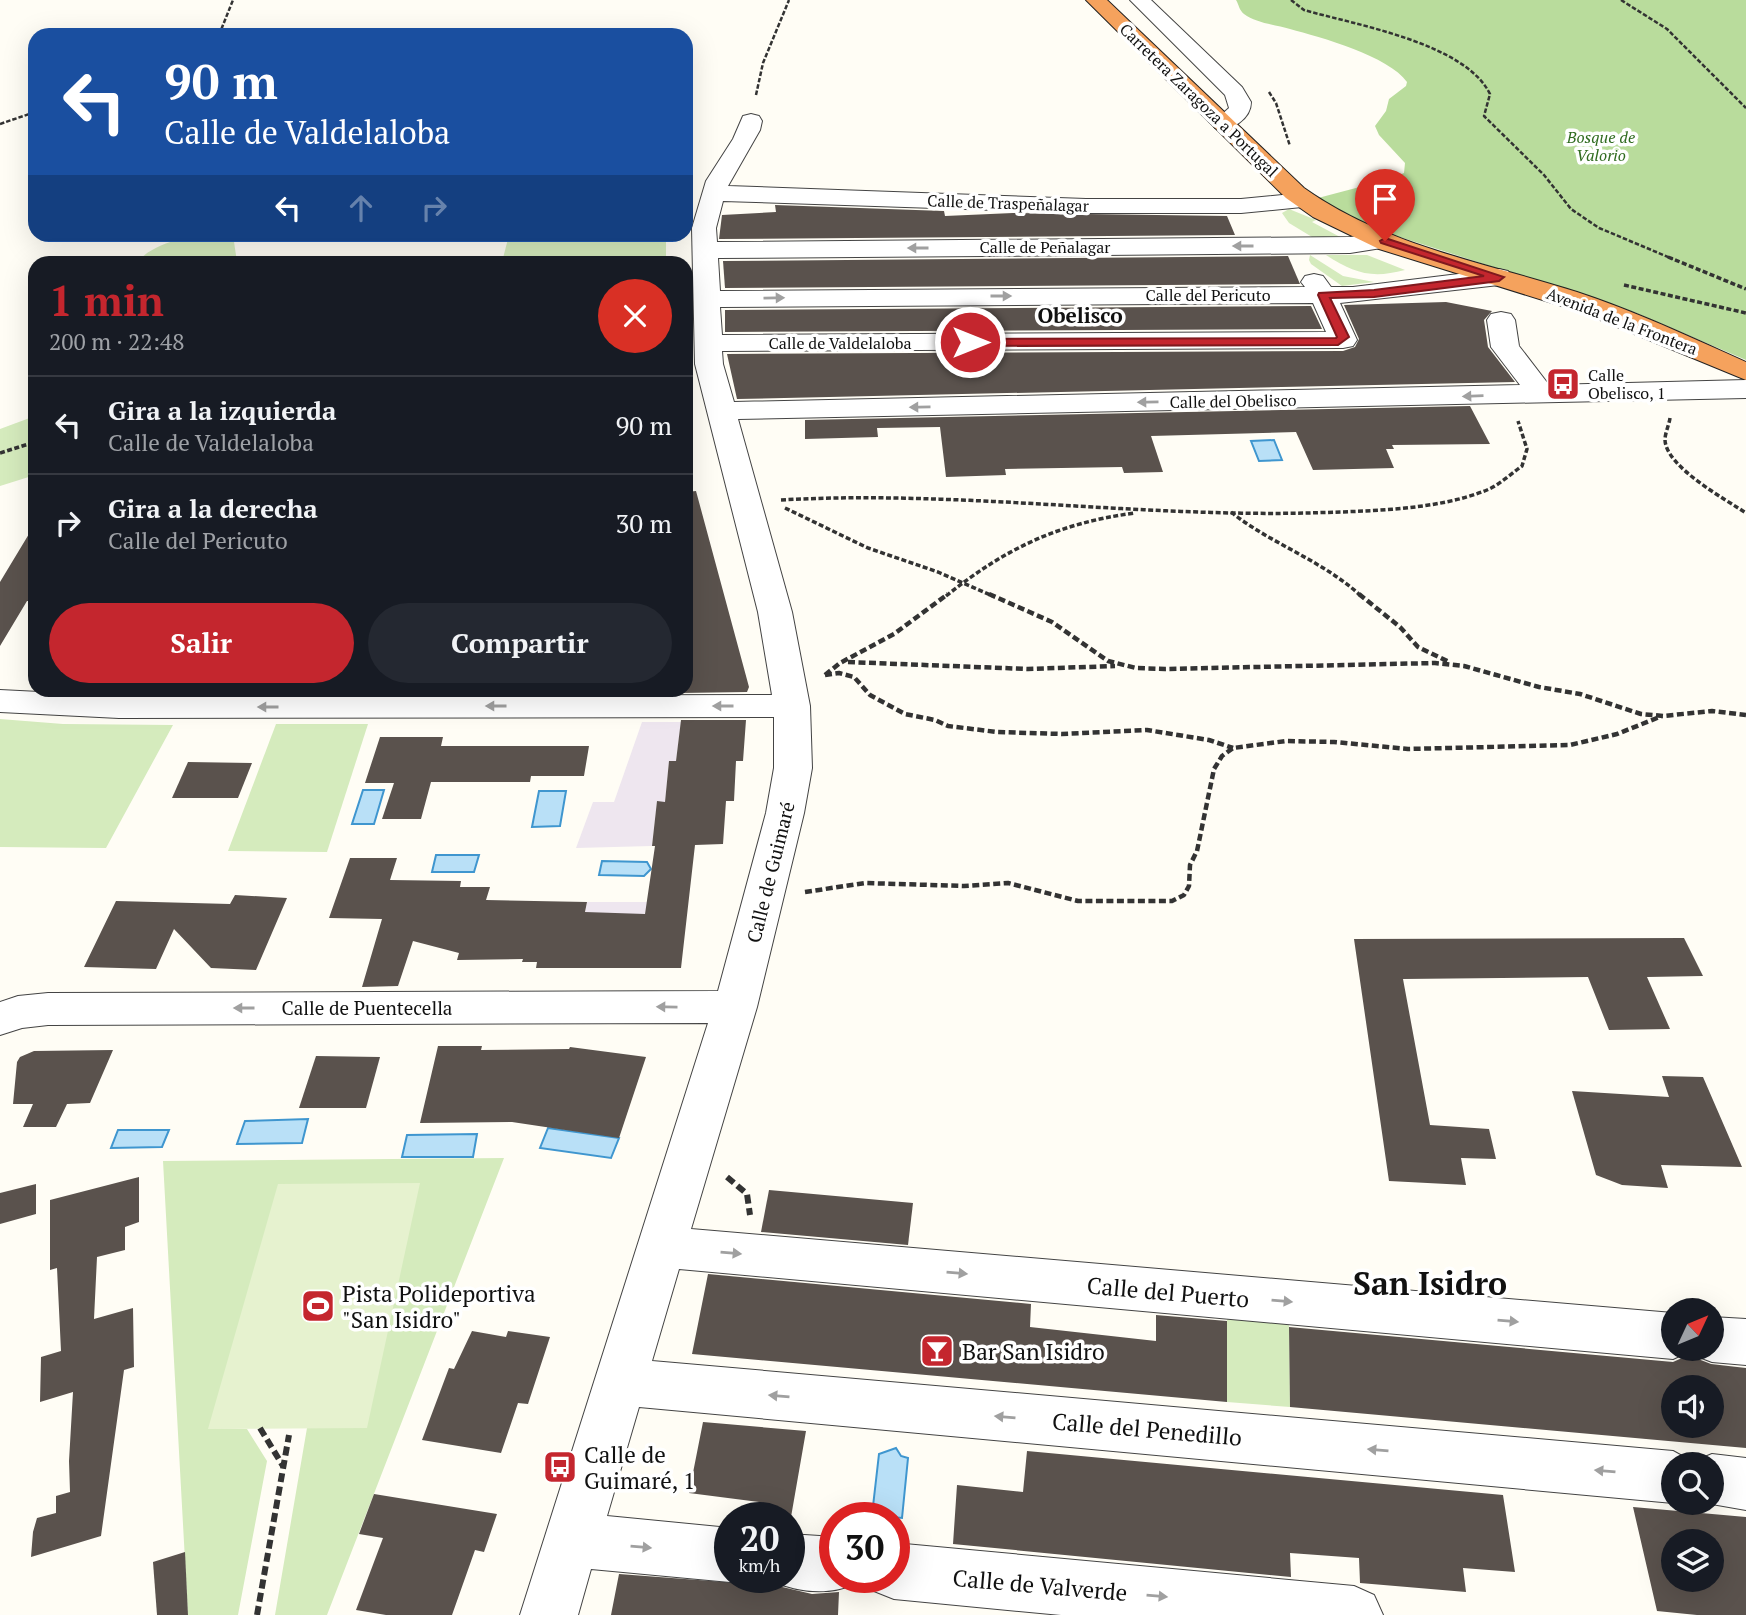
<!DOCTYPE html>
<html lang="es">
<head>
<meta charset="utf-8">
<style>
	body { margin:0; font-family:"PT Serif",serif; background:#242831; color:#f1f3f6; height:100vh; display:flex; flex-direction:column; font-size:26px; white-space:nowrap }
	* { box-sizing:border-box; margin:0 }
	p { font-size:23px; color:#9ea1a6 }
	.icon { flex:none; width:38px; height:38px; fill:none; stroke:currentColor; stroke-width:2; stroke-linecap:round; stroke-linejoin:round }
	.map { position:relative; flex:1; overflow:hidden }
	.sheet { position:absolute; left:28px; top:256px; width:665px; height:441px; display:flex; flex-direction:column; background:#171b24; border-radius:21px; box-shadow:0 7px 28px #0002 }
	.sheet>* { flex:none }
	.top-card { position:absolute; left:28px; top:28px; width:665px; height:214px; border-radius:21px; box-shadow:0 7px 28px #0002; background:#1a4fa0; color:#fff; overflow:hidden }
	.needle { width:46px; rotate:46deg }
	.controls { position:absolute; left:1661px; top:1298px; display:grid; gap:14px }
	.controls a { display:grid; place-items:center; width:63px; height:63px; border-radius:50%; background:#171b24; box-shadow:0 7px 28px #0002; font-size:35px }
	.speed { position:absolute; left:714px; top:1502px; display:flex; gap:14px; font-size:35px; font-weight:700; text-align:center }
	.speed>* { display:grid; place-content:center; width:91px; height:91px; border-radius:50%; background:#171b24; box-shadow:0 7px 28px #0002; line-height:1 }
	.speed small { font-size:18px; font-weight:400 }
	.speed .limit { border:10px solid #d22; background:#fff; color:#111 }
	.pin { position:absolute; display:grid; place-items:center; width:60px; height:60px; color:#fff; margin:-72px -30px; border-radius:50% 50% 50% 0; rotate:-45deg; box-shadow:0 0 7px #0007 }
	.pin .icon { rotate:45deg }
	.me { position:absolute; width:77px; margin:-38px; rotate:90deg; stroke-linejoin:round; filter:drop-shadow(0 0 5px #0008) }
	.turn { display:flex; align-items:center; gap:24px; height:147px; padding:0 21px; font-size:32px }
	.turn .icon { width:91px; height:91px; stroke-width:2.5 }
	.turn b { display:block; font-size:49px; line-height:60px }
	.lanes { display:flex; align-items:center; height:66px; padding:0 21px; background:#0003; justify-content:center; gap:35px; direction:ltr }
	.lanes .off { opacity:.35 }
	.round { display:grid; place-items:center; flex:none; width:74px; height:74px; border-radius:37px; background:#242831 }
	.overview { display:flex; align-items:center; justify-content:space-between; height:119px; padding:0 21px }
	h1 { font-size:42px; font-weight:700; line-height:52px; color:#c4262e }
	.cta { display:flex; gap:14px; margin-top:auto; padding:14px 21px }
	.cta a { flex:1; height:80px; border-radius:42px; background:#c4262e; color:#fff; font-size:28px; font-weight:700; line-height:80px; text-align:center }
	.cta a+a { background:#242831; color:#f1f3f6 }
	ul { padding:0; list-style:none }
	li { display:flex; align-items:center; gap:21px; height:98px; padding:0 21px; border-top:2px solid #363941 }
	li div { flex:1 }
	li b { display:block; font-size:26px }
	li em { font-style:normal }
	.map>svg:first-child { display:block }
	.industrial { fill:#eee6ef }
	.green { fill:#d5ebbd }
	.forest { fill:#b9dc9c }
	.pitch { fill:#e6f2cf }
	.water { fill:#b9e0f7; stroke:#3f96cf; stroke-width:2 }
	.building { fill:#5a524d; fill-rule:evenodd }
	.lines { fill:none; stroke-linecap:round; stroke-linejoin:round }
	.minor-casing { stroke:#444; stroke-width:2 }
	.highway-casing { stroke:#222; stroke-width:2 }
	.path-far3 { stroke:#333; stroke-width:2.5; stroke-dasharray:4.5 2; stroke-linecap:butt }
	.path-far2 { stroke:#333; stroke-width:3.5; stroke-dasharray:5 2.5; stroke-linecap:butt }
	.path-far1 { stroke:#333; stroke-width:4.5; stroke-dasharray:7 3.5; stroke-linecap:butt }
	.path { stroke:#333; stroke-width:6; stroke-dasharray:9 4.5; stroke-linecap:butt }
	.minor { fill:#fff; fill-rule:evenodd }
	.highway { fill:#f5a25d; fill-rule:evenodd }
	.oneway { fill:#a0a0a0 }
	.route { fill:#c4262e; stroke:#7f191e; stroke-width:2 }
	.labels { text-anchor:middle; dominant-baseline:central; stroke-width:7; stroke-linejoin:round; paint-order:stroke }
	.far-street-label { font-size:16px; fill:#111; stroke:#fff }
	.far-park-label { font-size:16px; font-style:italic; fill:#2f6b1f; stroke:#fff }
	.far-poi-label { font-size:16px; fill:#111; stroke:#fff; text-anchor:start }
	.street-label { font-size:19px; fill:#111; stroke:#fff }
	.far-district-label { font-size:21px; font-weight:bold; fill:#111; stroke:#fff }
	.near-street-label { font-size:23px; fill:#111; stroke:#fff }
	.near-poi-label { font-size:23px; fill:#111; stroke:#fff; text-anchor:start }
	.near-district-label { font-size:32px; font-weight:bold; fill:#111; stroke:#fff }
</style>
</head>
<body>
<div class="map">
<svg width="1746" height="1615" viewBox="0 0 1746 1615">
	<rect width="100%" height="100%" fill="#fffdf5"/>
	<g class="industrial">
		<polygon points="642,722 681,722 676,761 669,762 665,802 657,802 652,846 576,848 593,802 614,802"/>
		<polygon points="587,902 647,902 645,914 581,937"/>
	</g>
	<g class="green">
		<polygon points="1289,209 1316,220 1312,222 1342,238 1317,240 1289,223 1282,213"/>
		<path d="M233 235 237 262H137C159 238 201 234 233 235Z"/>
		<polygon points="509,235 666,235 666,262 502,262"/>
		<polygon points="1310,255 1343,276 1374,282 1342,286 1311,264 1309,260"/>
		<path d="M1326 255H1367L1405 270C1371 279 1354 273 1326 255Z"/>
		<polygon points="35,416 35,475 0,486 0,429"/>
		<polygon points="229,690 318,690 316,695 226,695"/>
		<polygon points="0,719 63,724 173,725 106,848 0,847"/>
		<polygon points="276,724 368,724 327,852 228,851"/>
		<polygon points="504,1158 327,1615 275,1615 307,1428 367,1428 208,1428 247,1429 267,1461 238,1615 188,1615 163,1161"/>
		<polygon points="1227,1312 1289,1318 1290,1407 1227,1402"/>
	</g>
	<path class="forest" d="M1236 0H1746V360L1634 312 1384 232 1358 222 1318 198 1390 179 1404 173 1405 163 1379 135 1375 126 1386 111 1389 99 1406 86 1407 82C1389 56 1320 37 1290 29 1276 25 1256 23 1244 14 1239 10 1239 5 1236 0Z"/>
	<polygon class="pitch" points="420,1183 367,1428 208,1429 278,1184"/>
	<g class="water">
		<polygon points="1274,440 1282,460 1259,461 1251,441"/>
		<polygon points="363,790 384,790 374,824 352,824"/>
		<polygon points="539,791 566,791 560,826 532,827"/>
		<polygon points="436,855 479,855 474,872 432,872"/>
		<polygon points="602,861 647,862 651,869 644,876 599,875"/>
		<polygon points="308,1119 302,1143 237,1144 245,1121"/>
		<polygon points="548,1128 619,1138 611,1158 540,1148"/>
		<polygon points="118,1130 169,1130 162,1147 111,1148"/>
		<polygon points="477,1134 473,1157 402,1157 407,1135"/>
		<polygon points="896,1448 901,1456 908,1458 902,1518 872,1515 879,1454"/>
	</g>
	<g class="building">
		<polygon points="775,205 944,211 945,216 1013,213 1227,216 1235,235 719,239 722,215 776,212"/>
		<polygon points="1288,256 1300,284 725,288 723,261"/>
		<polygon points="1446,302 1492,311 1484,320 1488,347 1515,382 737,399 727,354 1343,351 1355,347 1359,339 1344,305"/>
		<polygon points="1311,306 1322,329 725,332 725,310"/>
		<polygon points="1470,406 1490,444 1392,445 1394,449 1386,449 1394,468 1313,470 1296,432 1151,436 1163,472 1124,473 1122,467 1005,469 1006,475 946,477 940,427 877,428 878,437 805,439 805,420"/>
		<polygon points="696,491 749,687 747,692 680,693 679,690 686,690 686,492"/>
		<polygon points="35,524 35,601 27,601 0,646 0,582"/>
		<polygon points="681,720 746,720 743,761 736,761 734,801 726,801 723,844 695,845 681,968 536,968 537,962 522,962 523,959 457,960 459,953 413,941 398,986 362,987 382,919 329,918 350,858 397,858 390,880 461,881 460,887 490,887 486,900 587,902 585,912 645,914 655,846 652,846 657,801 665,802 669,761 676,761"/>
		<polygon points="380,737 443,737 441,746 589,746 584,776 531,776 530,782 431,782 421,819 382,819 394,783 365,783"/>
		<polygon points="188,762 252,763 238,798 172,798"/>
		<polygon points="235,895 287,898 256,970 211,968 174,929 156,969 84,967 116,901 230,904"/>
		<polygon points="1684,938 1703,976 1647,977 1670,1029 1609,1030 1588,977 1403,979 1430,1125 1489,1129 1496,1159 1461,1158 1466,1185 1389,1181 1354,939"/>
		<polygon points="438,1046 482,1046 481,1050 569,1049 570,1047 646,1057 619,1138 512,1122 420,1123"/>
		<polygon points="113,1050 90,1103 67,1104 56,1127 23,1127 33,1104 13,1104 17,1062 20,1057 34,1051"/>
		<polygon points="316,1056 380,1057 366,1108 299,1108"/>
		<polygon points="1662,1076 1703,1077 1742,1167 1661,1165 1668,1188 1622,1185 1596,1175 1572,1091 1669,1097"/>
		<polygon points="139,1177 139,1222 125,1227 125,1250 97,1257 94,1319 133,1308 134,1367 124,1370 101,1536 31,1557 33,1532 37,1518 56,1513 56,1496 70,1492 69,1461 73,1392 40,1402 41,1357 61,1351 57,1268 50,1270 50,1200"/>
		<polygon points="36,1184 36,1214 0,1224 0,1193"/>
		<polygon points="769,1190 913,1203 908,1245 761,1232"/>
		<polygon points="708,1274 1031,1304 1030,1327 1156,1341 1156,1315 1227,1321 1227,1402 692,1354"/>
		<path d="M1289 1327 1673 1362 1691 1354 1693 1357 1711 1364 1746 1368V1448L1290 1407ZM1673 1388H1712V1426H1673Z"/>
		<polygon points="472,1331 506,1337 508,1331 550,1337 528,1404 518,1403 501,1453 422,1440 449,1368 454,1369"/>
		<polygon points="703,1422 806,1431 791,1517 757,1517 759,1502 689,1493"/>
		<polygon points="1027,1451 1503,1495 1515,1572 1463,1568 1466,1592 1360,1583 1359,1558 1290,1553 1291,1577 953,1544 957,1485 1023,1492"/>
		<polygon points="374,1494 497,1514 484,1552 475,1550 452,1615 386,1615 356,1610 383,1538 359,1534"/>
		<path d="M1633 1507 1746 1517V1615H1697L1657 1611ZM1673 1542H1712V1580H1673Z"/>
		<polygon points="185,1552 188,1615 157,1615 153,1562"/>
		<polygon points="619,1574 778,1586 812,1594 839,1592 838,1615 611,1615"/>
	</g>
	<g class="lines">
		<defs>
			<g id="minor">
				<path d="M1130 0H1151L1242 87 1251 102C1251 119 1231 132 1215 128L1212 123 1229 108 1225 95Z"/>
				<path d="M751 114 759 116 762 121 760 130 728 186 1086 199H1241L1302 193 1311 195 1314 200 1311 205 1302 207 1241 213H1086L723 201 716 228 717 242 1350 237 1385 233 1394 236 1398 241 1394 246 1350 253 718 258 720 291 1305 287 1301 282 1305 276 1314 274 1323 276 1331 287H1353L1499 269 1508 271 1512 277 1508 283 1499 285 1340 303 1357 340 1353 346 1343 348 722 351 723 364 734 402 1520 385 1491 347 1487 320 1491 314 1501 312 1511 314 1515 320 1519 346 1549 385 1746 380V398L738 419 792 612 810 706 812 768 804 813 757 1007 691 1229 1673 1313V1349H1712V1317L1746 1319V1365L1712 1362 1694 1355 1692 1350 1673 1359 679 1269 652 1361 1673 1451 1693 1462 1712 1454 1746 1458V1510L1706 1503H1712V1465H1673V1503L639 1407 607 1516 730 1528V1577H744L730 1582 591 1569 578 1615H520L708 1023 48 1025 22 1028 0 1035V1002L18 996 48 993 718 991 766 813 774 768V717L119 718 0 712V690L119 696 772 695 758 612 695 364 692 228 706 181 733 139 743 116ZM1313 303 1326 332 722 335 720 307Z"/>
				<path d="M789 1534 835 1537V1577H858L855 1584C827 1596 797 1592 769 1580L768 1577H789Z"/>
				<polygon points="894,1543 1354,1586 1374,1595 1383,1615 1061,1615 894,1599 874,1591 868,1577 894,1577"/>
			</g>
			<path id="highway" d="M1086 0H1107L1304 188C1386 246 1483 262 1577 292 1635 311 1690 337 1746 362V380L1581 312 1379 249 1313 217 1286 198Z"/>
		</defs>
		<use href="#minor" class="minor-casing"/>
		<use href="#highway" class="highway-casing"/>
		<g class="path-far3">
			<path d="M1291 0 1304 10C1356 25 1465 43 1490 94L1484 116 1544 175 1571 209 1599 228 1673 259"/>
			<polyline points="1621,0 1667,29 1746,108"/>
			<polyline points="219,35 233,0"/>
			<polyline points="1269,92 1276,103 1290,146"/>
			<polyline points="756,95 763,63 789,0"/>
			<polyline points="0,124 35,112"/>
		</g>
		<g class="path-far2">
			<polyline points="1668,257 1746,289"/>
			<polyline points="1624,285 1746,313"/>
			<path d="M1670 418C1669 425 1665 433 1665 440 1666 467 1725 499 1746 513"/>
			<polyline points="0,453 35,442"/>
			<path d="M781 500C957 490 1133 517 1309 513 1365 511 1435 511 1487 490 1499 485 1511 474 1522 466L1527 449 1518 421"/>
			<polyline points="785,508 868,548 938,572 993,596"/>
			<path d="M1231 512C1271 544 1322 560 1361 596"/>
			<path d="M946 596C1006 548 1059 523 1135 513"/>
		</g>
		<g class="path-far1">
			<polyline points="989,594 1052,622 1108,661 1136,668 1165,669 1435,663 1464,666 1539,687 1580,694 1641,714 1663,716 1712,711 1746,715"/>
			<polyline points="1359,594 1400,627 1418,647 1449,662"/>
			<polyline points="848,662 1028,669 1115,666"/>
			<polyline points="825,675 839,673 854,677 870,695 905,714 935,720 948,726 997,732 1062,734 1147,730 1209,740 1233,748"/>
			<polyline points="825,675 840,663 894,634 948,594"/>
			<polyline points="805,892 865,883 964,886 1008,883 1078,901 1172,901 1184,895 1189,886 1190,865 1197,851 1214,769 1222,756 1233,748 1286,741 1334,742 1408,749 1570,745 1617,734 1662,716"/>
		</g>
		<g class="path">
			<polyline points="727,1177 747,1194 750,1215"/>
			<polyline points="260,1428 283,1466"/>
			<polyline points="257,1615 289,1435"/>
		</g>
		<use href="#minor" class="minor"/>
		<use href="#highway" class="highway"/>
	</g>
	<defs><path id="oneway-solid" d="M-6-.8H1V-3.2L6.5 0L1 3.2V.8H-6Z" transform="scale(1.75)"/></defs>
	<g class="oneway">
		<use href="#oneway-solid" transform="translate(1243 246) rotate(180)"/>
		<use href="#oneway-solid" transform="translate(918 248) rotate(180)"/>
		<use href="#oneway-solid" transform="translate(1001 296)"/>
		<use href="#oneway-solid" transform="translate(774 298) rotate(-1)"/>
		<use href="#oneway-solid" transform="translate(1473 396) rotate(178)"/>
		<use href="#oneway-solid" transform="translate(1148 402) rotate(179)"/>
		<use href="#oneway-solid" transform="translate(920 407) rotate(179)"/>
		<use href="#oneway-solid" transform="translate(496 706) rotate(180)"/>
		<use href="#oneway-solid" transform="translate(723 706) rotate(180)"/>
		<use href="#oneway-solid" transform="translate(268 707) rotate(180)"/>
		<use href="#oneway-solid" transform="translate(667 1007) rotate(-179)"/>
		<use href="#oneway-solid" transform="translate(244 1008) rotate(180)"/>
		<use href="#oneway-solid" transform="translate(731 1253) rotate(5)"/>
		<use href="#oneway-solid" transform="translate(957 1273) rotate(5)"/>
		<use href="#oneway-solid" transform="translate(1282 1301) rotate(5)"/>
		<use href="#oneway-solid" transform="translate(1508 1321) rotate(5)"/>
		<use href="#oneway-solid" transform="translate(779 1396) rotate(-175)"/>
		<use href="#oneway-solid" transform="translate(1005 1417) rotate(-175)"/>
		<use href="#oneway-solid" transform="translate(1378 1450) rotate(-175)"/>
		<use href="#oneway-solid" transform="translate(1605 1471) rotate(-175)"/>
		<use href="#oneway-solid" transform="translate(641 1547) rotate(5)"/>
		<use href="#oneway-solid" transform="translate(1157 1596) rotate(5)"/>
	</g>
	<polygon class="route" points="1385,238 1504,277 1499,281 1374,297 1330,298 1349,337 1338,345 970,346 964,342 970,339 1336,338 1337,337 1318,295 1319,293 1374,290 1484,276 1381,243 1380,241"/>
	<defs>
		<symbol id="bus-square" viewBox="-11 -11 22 22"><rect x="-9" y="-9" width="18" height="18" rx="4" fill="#c4262e" stroke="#fff"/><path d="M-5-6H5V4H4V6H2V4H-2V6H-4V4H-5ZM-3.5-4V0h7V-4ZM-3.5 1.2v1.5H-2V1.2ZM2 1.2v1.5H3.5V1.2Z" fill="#fff"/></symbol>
		<symbol id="stadium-square" viewBox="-11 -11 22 22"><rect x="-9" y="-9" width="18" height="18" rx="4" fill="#c4262e" stroke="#fff"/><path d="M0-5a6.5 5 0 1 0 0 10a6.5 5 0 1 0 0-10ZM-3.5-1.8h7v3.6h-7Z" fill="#fff"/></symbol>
		<symbol id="bar-square" viewBox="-11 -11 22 22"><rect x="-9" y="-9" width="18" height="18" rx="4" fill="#c4262e" stroke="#fff"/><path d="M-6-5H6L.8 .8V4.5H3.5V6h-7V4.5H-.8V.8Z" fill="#fff"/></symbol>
	</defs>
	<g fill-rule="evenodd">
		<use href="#bus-square" x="1544" y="365" width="38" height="38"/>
		<use href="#stadium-square" x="299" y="1287" width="38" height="38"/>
		<use href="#bar-square" x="918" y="1332" width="38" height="38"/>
		<use href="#bus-square" x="541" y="1448" width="38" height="38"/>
	</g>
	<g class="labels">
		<g class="far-street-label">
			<text transform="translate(1199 100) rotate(44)">Carretera Zaragoza a Portugal</text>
			<text transform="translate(1008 203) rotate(2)">Calle de Traspeñalagar</text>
			<text x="1045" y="247">Calle de Peñalagar</text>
			<text x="1208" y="295">Calle del Pericuto</text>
			<text transform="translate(1622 321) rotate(21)">Avenida de la Frontera</text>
			<text x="840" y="343">Calle de Valdelaloba</text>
			<text transform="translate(1233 401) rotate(-1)">Calle del Obelisco</text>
		</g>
		<g class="far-park-label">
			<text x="1601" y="137">Bosque de<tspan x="1601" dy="18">Valorio</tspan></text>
		</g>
		<g class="far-poi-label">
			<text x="1588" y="375">Calle<tspan x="1588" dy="18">Obelisco, 1</tspan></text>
		</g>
		<g class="street-label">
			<text transform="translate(770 872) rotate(-76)">Calle de Guimaré</text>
			<text x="367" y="1007">Calle de Puentecella</text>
		</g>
		<g class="far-district-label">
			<text x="1080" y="315">Obelisco</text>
		</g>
		<g class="near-street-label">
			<text transform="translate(1168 1292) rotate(5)">Calle del Puerto</text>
			<text transform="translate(1147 1429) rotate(5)">Calle del Penedillo</text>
			<text transform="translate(1040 1585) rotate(5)">Calle de Valverde</text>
		</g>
		<g class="near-poi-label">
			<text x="342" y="1293">Pista Polideportiva<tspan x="342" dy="26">"San Isidro"</tspan></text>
			<text x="962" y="1351">Bar San Isidro</text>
			<text x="584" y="1454">Calle de<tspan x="584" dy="26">Guimaré, 1</tspan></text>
		</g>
		<g class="near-district-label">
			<text x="1430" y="1283">San Isidro</text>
		</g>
	</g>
</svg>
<div class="controls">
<a><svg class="needle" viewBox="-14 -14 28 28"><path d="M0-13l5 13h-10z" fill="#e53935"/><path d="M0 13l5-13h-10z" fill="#9ea1a6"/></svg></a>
<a><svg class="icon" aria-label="sound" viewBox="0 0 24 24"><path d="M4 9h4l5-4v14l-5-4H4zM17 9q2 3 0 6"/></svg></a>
<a><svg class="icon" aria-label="search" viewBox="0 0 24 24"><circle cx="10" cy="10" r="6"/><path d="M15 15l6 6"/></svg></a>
<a><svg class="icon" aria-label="layers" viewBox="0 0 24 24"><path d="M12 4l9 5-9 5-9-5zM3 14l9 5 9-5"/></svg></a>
</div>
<div class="speed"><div>20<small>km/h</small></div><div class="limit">30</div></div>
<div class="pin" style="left:1385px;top:241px;background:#d93025"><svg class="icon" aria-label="arrive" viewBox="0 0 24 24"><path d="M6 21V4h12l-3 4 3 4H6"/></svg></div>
<svg class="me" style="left:970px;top:342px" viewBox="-20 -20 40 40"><circle r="17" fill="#c4262e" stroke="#fff" stroke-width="3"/><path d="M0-11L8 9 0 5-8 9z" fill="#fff"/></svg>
<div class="top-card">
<div class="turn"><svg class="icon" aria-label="left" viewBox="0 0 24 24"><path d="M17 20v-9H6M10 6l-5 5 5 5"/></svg><div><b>90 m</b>Calle de Valdelaloba</div></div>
<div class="lanes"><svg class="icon" aria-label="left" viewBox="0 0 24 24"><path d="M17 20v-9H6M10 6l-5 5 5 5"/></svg><svg class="icon off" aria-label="ahead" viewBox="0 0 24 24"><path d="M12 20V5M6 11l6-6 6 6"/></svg><svg class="icon off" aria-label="right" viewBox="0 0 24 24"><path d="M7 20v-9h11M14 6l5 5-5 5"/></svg></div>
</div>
<section class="sheet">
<div class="overview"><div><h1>1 min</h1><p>200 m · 22:48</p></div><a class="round" style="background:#d93025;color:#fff"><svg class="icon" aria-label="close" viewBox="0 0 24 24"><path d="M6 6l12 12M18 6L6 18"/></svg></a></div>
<ul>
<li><svg class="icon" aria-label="left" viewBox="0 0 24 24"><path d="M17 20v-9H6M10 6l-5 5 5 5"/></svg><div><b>Gira a la izquierda</b><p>Calle de Valdelaloba</p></div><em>90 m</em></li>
<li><svg class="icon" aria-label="right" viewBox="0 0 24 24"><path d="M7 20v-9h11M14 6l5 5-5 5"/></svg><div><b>Gira a la derecha</b><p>Calle del Pericuto</p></div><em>30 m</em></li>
</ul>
<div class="cta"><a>Salir</a><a>Compartir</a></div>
</section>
</div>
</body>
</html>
